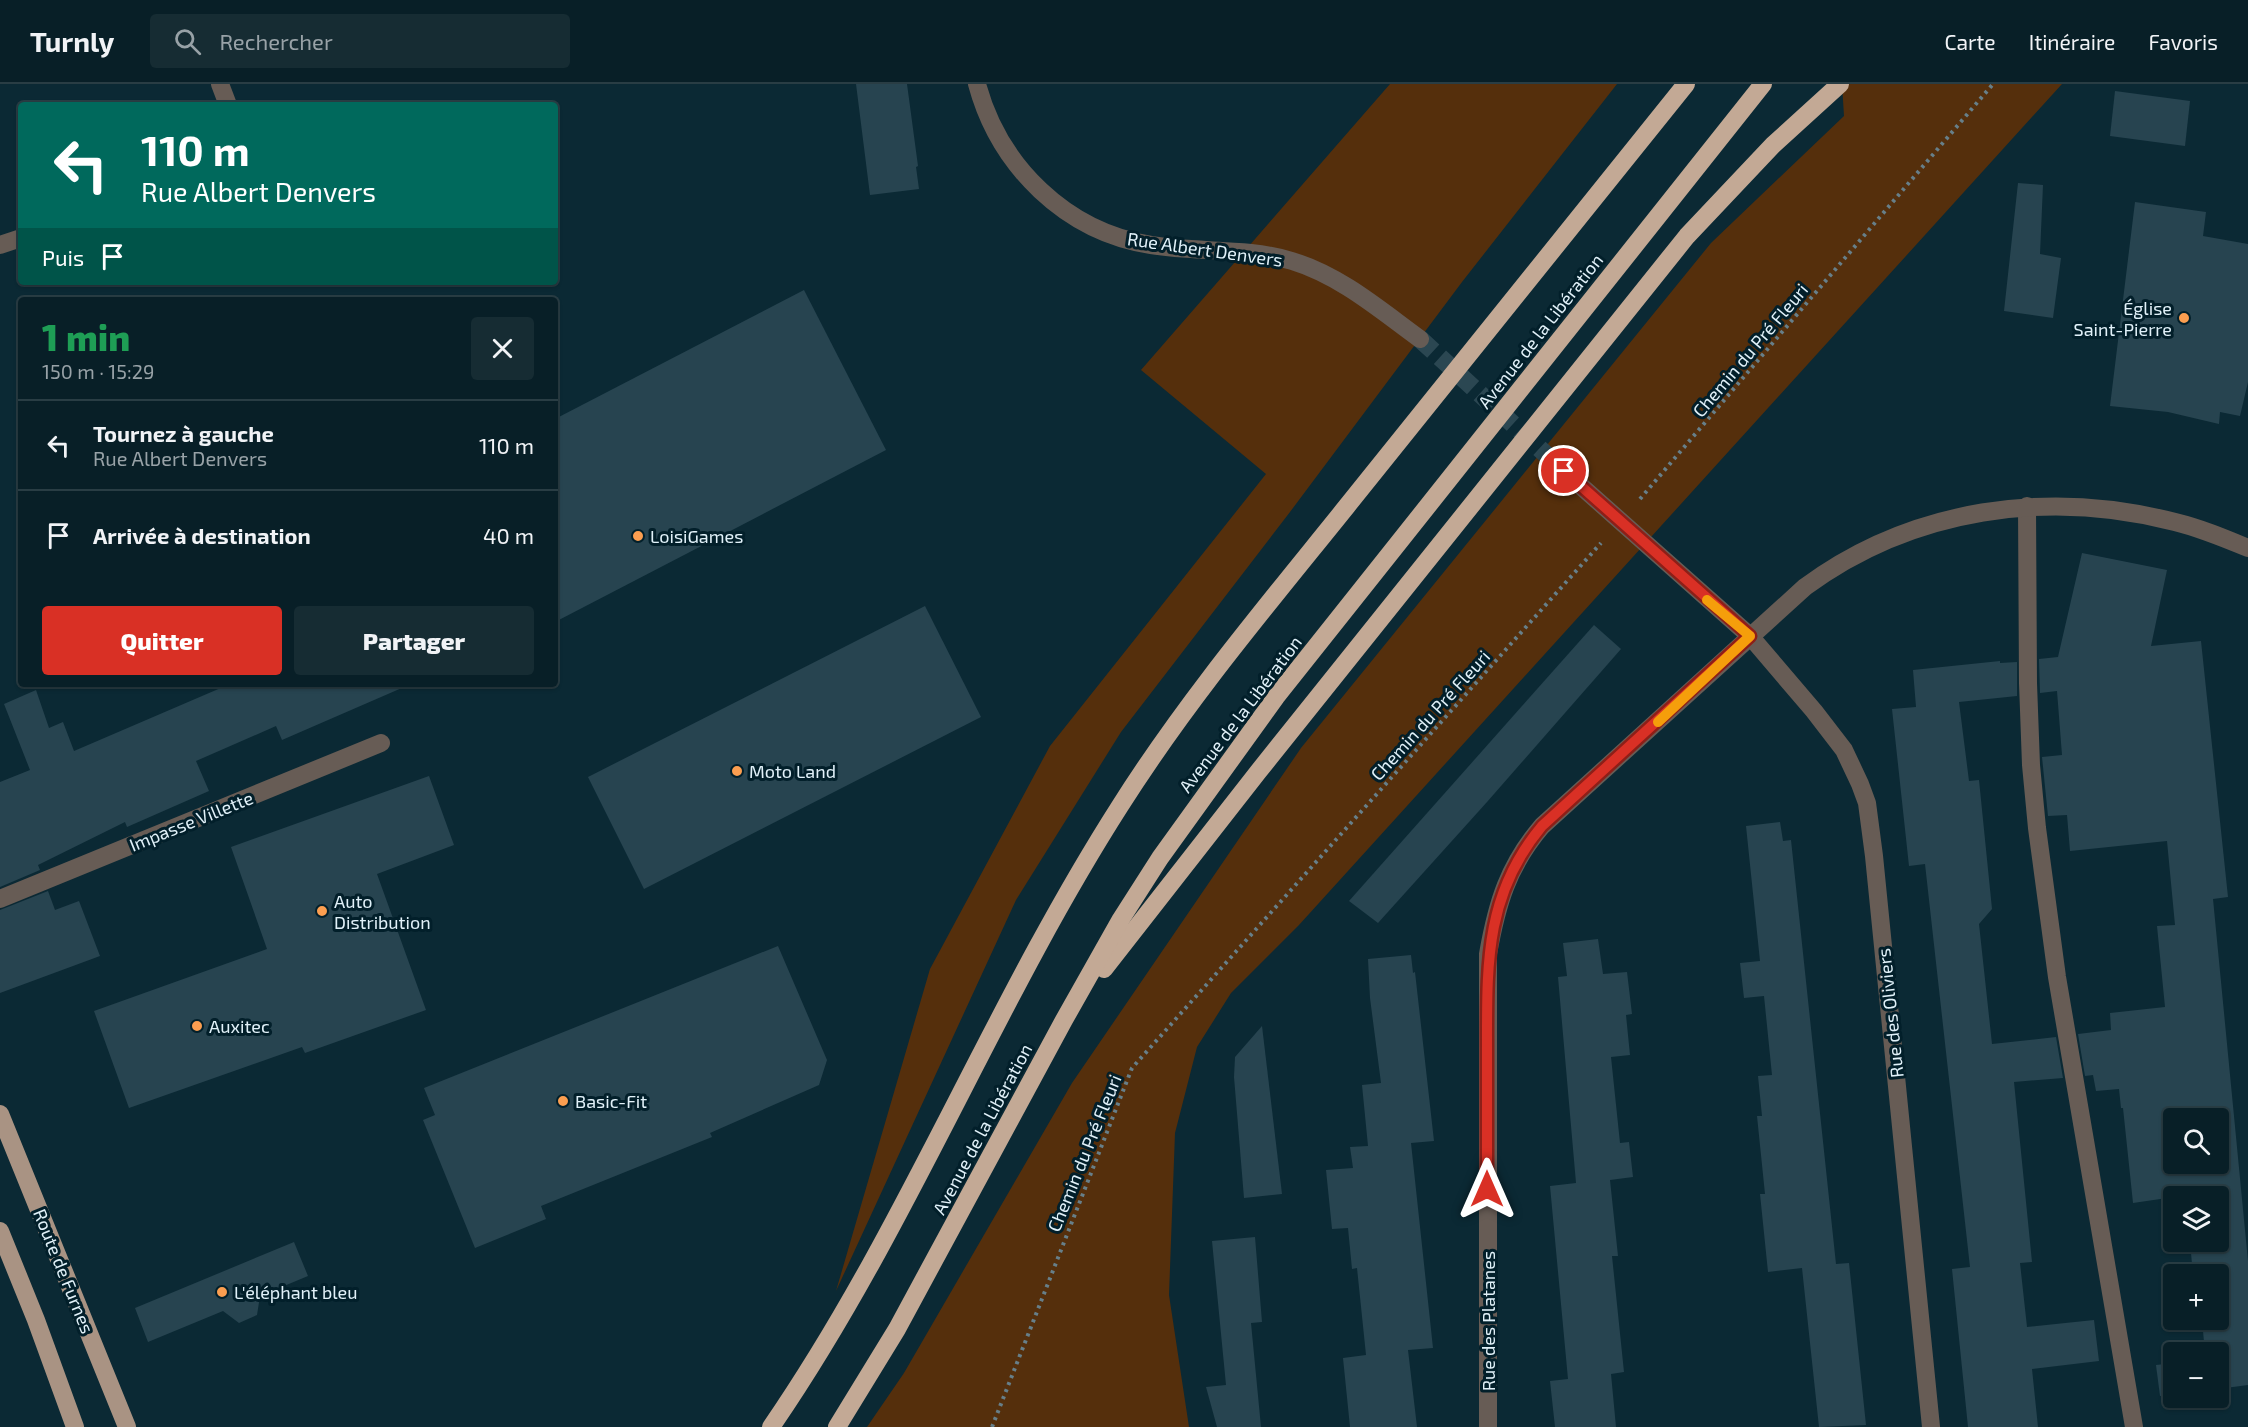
<!DOCTYPE html>
<html lang="fr">
<head>
<meta charset="utf-8">
<style>
	body { margin:0; font-family:"Exo 2",sans-serif; background:#162c33; color:#f1f3f6; height:100vh; display:flex; flex-direction:column; font-size:22px; white-space:nowrap }
	* { box-sizing:border-box; margin:0 }
	p { font-size:20px; color:#98a2a7 }
	.icon { flex:none; width:33px; height:33px; fill:none; stroke:currentColor; stroke-width:2; stroke-linecap:round; stroke-linejoin:round }
	.map { position:relative; flex:1; overflow:hidden }
	.sheet { position:absolute; left:18px; top:213px; width:540px; height:390px; display:flex; flex-direction:column; background:#081f27; border-radius:6px; box-shadow:0 2px 4px #0004,0 0 0 2px #293d44 }
	.sheet>* { flex:none }
	.top-card { position:absolute; left:18px; top:18px; width:540px; height:183px; border-radius:6px; box-shadow:0 2px 4px #0004,0 0 0 2px #293d44; background:#00695c; color:#fff; overflow:hidden }
	.controls { position:absolute; left:2163px; top:1024px; display:grid; gap:12px }
	.controls a { display:grid; place-items:center; width:66px; height:66px; border-radius:6px; background:#081f27; box-shadow:0 2px 4px #0004,0 0 0 2px #293d44; font-size:30px }
	.pin { position:absolute; display:grid; place-items:center; width:51px; height:51px; color:#fff; margin:-26px; border:3px solid #fff; border-radius:50%; box-shadow:0 2px 6px #0007 }
	.me { position:absolute; width:66px; margin:-33px; rotate:0deg; stroke-linejoin:round; filter:drop-shadow(0 0 4px #0008) }
	.turn { display:flex; align-items:center; gap:21px; height:126px; padding:0 24px; font-size:27px }
	.turn .icon { width:78px; height:78px; stroke-width:2.5 }
	.turn b { display:block; font-size:42px; line-height:51px }
	.then { display:flex; align-items:center; height:57px; padding:0 24px; background:#0003; gap:12px; font-size:22px }
	.round { display:grid; place-items:center; flex:none; width:63px; height:63px; border-radius:6px; background:#162c33 }
	.headline { display:flex; align-items:center; justify-content:space-between; height:102px; padding:0 24px }
	h1 { font-size:36px; font-weight:800; line-height:45px; color:#1e9e55 }
	.action { display:flex; gap:12px; margin-top:auto; padding:12px 24px }
	.action a { flex:1; height:69px; border-radius:6px; background:#d93025; color:#fff; font-size:24px; font-weight:800; line-height:69px; text-align:center }
	.action a+a { background:#162c33; color:#f1f3f6 }
	ul { padding:0; list-style:none }
	li { display:flex; align-items:center; gap:18px; height:90px; padding:0 24px; border-top:2px solid #293d44 }
	li div { flex:1 }
	li b { display:block; font-size:22px }
	li em { font-style:normal }
	header { display:flex; align-items:center; gap:36px; box-sizing:border-box; height:84px; padding:0 30px; background:#081f27; border-bottom:2px solid #293d44 }
	header strong { font-size:28px }
	nav { display:flex; gap:33px; margin-inline-start:auto; font-size:21px }
	.search { width:420px; height:54px; background:#162c33; display:flex; align-items:center; gap:15px; box-sizing:border-box; padding:0 21px; border-radius:6px; color:#98a2a7; font-size:22px }
	.map>svg:first-child { display:block }
	.green { fill:#552f0c }
	.building { fill:#274450; fill-rule:evenodd }
	.lines { fill:none; stroke-linecap:round; stroke-linejoin:round }
	.street-tunnel { stroke:#2b4752; stroke-width:18; stroke-dasharray:18 9; stroke-linecap:butt }
	.path { stroke:#677f89; stroke-width:4; stroke-dasharray:3 4.5; stroke-linecap:butt }
	.lane { stroke:#675c55; stroke-width:18 }
	.street { stroke:#675c55; stroke-width:18 }
	.primary { stroke:#a99383; stroke-width:18 }
	.highway { stroke:#c3a995; stroke-width:18 }
	.route-casing { stroke:#8d1f18; stroke-width:15 }
	.route { stroke:#d93025; stroke-width:10 }
	.slow { stroke:#f59e0b; stroke-width:10 }
	.poi-dot { fill:#fb9e50; stroke:#021f2a; stroke-width:2 }
	.labels { text-anchor:middle; dominant-baseline:central; stroke-width:6; stroke-linejoin:round; paint-order:stroke }
	.street-label { font-size:18px; fill:#e1f1f9; stroke:#021f2a }
	.poi-label { font-size:18px; fill:#e1f1f9; stroke:#021f2a; text-anchor:start }
</style>
</head>
<body>
<header>
<strong>Turnly</strong>
<div class="search"><svg class="icon" aria-label="search" viewBox="0 0 24 24"><circle cx="10" cy="10" r="6"/><path d="M15 15l6 6"/></svg>Rechercher</div>
<nav><a>Carte</a><a>Itinéraire</a><a>Favoris</a></nav>
</header>
<div class="map">
<svg width="2248" height="1343" viewBox="0 0 2248 1343">
	<rect width="100%" height="100%" fill="#0b2934"/>
	<g class="green">
		<polygon points="1390,0 1617,0 1462,198 1290,428 1121,648 1016,816 836,1207 930,885 1050,662 1266,390 1141,286"/>
		<polygon points="1842,0 2062,0 1299,841 1231,909 1197,963 1175,1049 1169,1211 1189,1343 867,1343 904,1289 1072,999 1301,664 1711,159 1844,32"/>
	</g>
	<g class="building">
		<polygon points="856,0 907,0 918,82 916,83 919,105 870,111"/>
		<polygon points="2115,7 2190,17 2185,62 2110,52"/>
		<polygon points="2018,99 2043,101 2040,170 2061,174 2053,234 2004,227"/>
		<polygon points="2135,118 2206,128 2203,152 2248,160 2248,298 2240,332 2220,328 2219,340 2168,328 2110,322"/>
		<polygon points="804,206 886,366 555,538 555,335"/>
		<path d="M2082 469 2167 486 2151 562 2201 557 2228 813 2213 815 2248 1177V1301L2218 1305V1269H2205L2202 1236H2218V1191H2193L2190 1158H2218V1113H2174L2133 1119 2123 1024H2121L2119 1005 2096 1007 2093 991 2085 992 2078 950 2111 946 2110 929 2165 923 2157 842 2175 841 2167 757 2070 767 2067 731 2048 732 2042 673 2062 671 2057 607 2040 609 2039 575 2058 573ZM2174 1035H2218V1080H2174Z"/>
		<polygon points="925,522 981,633 644,805 588,693"/>
		<polygon points="1594,541 1621,565 1487,718 1378,839 1349,817"/>
		<polygon points="2000,577 2000,579 2017,578 2017,612 1959,618 1969,697 1979,696 1992,825 1979,840 1992,960 2056,953 2063,994 2014,998 2032,1178 2020,1179 2027,1243 2094,1236 2099,1277 2032,1285 2038,1343 1968,1343 1952,1185 1970,1183 1925,780 1909,782 1892,625 1916,623 1913,586"/>
		<polygon points="230,600 411,600 282,656 276,642 196,677 209,707 127,743 125,738 38,781 40,786 0,803 0,698 30,686 4,620 36,606 49,644 63,638 74,667"/>
		<polygon points="429,692 454,761 377,790 426,926 305,969 302,963 129,1024 94,927 267,865 231,763"/>
		<polygon points="1780,738 1783,757 1791,756 1836,1180 1849,1179 1866,1341 1819,1343 1802,1184 1768,1188 1760,1110 1765,1110 1757,1032 1762,1032 1758,992 1772,991 1764,912 1744,914 1740,879 1760,877 1746,742"/>
		<polygon points="48,807 55,826 79,817 100,872 0,909 0,826"/>
		<polygon points="1598,855 1603,890 1627,888 1632,930 1626,931 1630,971 1611,973 1620,1059 1629,1058 1633,1093 1610,1096 1618,1172 1612,1172 1624,1288 1611,1290 1616,1343 1555,1343 1550,1297 1568,1295 1550,1102 1576,1099 1558,893 1567,892 1563,859"/>
		<polygon points="778,862 827,976 819,1001 710,1049 712,1053 541,1122 546,1135 475,1164 423,1036 435,1031 424,1004"/>
		<polygon points="1411,871 1413,889 1415,888 1434,1057 1411,1059 1433,1264 1408,1266 1417,1343 1350,1343 1343,1274 1366,1271 1357,1184 1352,1185 1348,1144 1332,1145 1326,1086 1353,1084 1350,1063 1368,1062 1362,1001 1381,999 1370,914 1368,875"/>
		<polygon points="1262,942 1282,1110 1244,1114 1234,993 1235,973"/>
		<polygon points="1255,1153 1262,1238 1251,1239 1261,1343 1217,1343 1206,1303 1226,1301 1212,1157"/>
		<polygon points="294,1158 308,1192 260,1212 257,1231 239,1239 223,1227 148,1258 135,1224"/>
		<polygon points="2174,1279 2174,1311 2160,1312 2156,1281"/>
	</g>
	<g class="lines">
		<polyline class="street-tunnel" points="1420,255 1564,387"/>
		<g class="path">
			<polyline points="1640,415 1993,0"/>
			<polyline points="992,1343 1132,984 1601,459"/>
		</g>
		<g class="lane">
			<polyline points="220,0 228,21"/>
			<polyline points="2027,422 2028,599 2031,681 2037,744 2057,893 2134,1343"/>
		</g>
		<g class="street">
			<path d="M977 0C999 82 1066 148 1151 161 1198 169 1246 163 1292 177 1341 192 1380 226 1420 255"/>
			<polyline points="0,161 21,154"/>
			<polyline points="1564,387 1750,552 1814,627 1844,666 1860,700 1867,719 1874,772 1931,1343"/>
			<polyline points="0,815 381,659"/>
			<path d="M1488 1343V870C1497 819 1508 782 1542 742L1805 503C1912 424 2048 405 2175 438 2200 444 2224 454 2248 464"/>
		</g>
		<g class="primary">
			<polyline points="0,1030 127,1343"/>
			<polyline points="0,1147 36,1236 75,1343"/>
		</g>
		<g class="highway">
			<polyline points="1104,885 1258,688 1687,152 1773,61 1840,0"/>
			<path d="M771 1343C906 1147 992 922 1120 722 1187 616 1269 519 1347 422 1460 281 1574 141 1686 0"/>
			<polyline points="837,1343 897,1245 1064,936 1121,835 1160,774 1276,613 1763,0"/>
		</g>
	</g>
	<g class="lines">
		<defs>
			<path id="route" d="M1487 1105C1487 1058 1487 1010 1487 963 1487 880 1485 810 1542 742L1750 552 1564 387"/>
		</defs>
		<use href="#route" class="route-casing"/>
		<use href="#route" class="route"/>
		<polyline class="slow" points="1658,638 1750,552 1707,516"/>
	</g>
	<g class="poi-dot">
		<circle cx="2184" cy="234" r="6"/>
		<circle cx="638" cy="452" r="6"/>
		<circle cx="737" cy="687" r="6"/>
		<circle cx="322" cy="827" r="6"/>
		<circle cx="197" cy="942" r="6"/>
		<circle cx="563" cy="1017" r="6"/>
		<circle cx="222" cy="1208" r="6"/>
	</g>
	<g class="labels">
		<g class="street-label">
			<text transform="translate(1205 165) rotate(8)">Rue Albert Denvers</text>
			<text transform="translate(1540 247) rotate(-52)">Avenue de la Libération</text>
			<text transform="translate(1750 266) rotate(-50)">Chemin du Pré Fleuri</text>
			<text transform="translate(1240 630) rotate(-53)">Avenue de la Libération</text>
			<text transform="translate(1430 631) rotate(-48)">Chemin du Pré Fleuri</text>
			<text transform="translate(191 737) rotate(-22)">Impasse Villette</text>
			<text transform="translate(1890 929) rotate(-96)">Rue des Oliviers</text>
			<text transform="translate(982 1045) rotate(-62)">Avenue de la Libération</text>
			<text transform="translate(1084 1069) rotate(-68)">Chemin du Pré Fleuri</text>
			<text transform="translate(64 1187) rotate(68)">Route de Furnes</text>
			<text transform="translate(1488 1237) rotate(-90)">Rue des Platanes</text>
		</g>
		<g class="poi-label">
			<text x="2172" y="224" text-anchor="end">Église<tspan x="2172" dy="21">Saint-Pierre</tspan></text>
			<text x="650" y="452">LoisiGames</text>
			<text x="749" y="687">Moto Land</text>
			<text x="334" y="817">Auto<tspan x="334" dy="21">Distribution</tspan></text>
			<text x="209" y="942">Auxitec</text>
			<text x="575" y="1017">Basic-Fit</text>
			<text x="234" y="1208">L'éléphant bleu</text>
		</g>
	</g>
</svg>
<div class="controls">
<a><svg class="icon" aria-label="search" viewBox="0 0 24 24"><circle cx="10" cy="10" r="6"/><path d="M15 15l6 6"/></svg></a>
<a><svg class="icon" aria-label="layers" viewBox="0 0 24 24"><path d="M12 4l9 5-9 5-9-5zM3 14l9 5 9-5"/></svg></a>
<a>+</a>
<a>−</a>
</div>
<div class="pin" style="left:1564px;top:387px;background:#d93025"><svg class="icon" aria-label="arrive" viewBox="0 0 24 24"><path d="M6 21V4h12l-3 4 3 4H6"/></svg></div>
<svg class="me" style="left:1487px;top:1105px" viewBox="-20 -20 40 40"><path d="M0-17L14 15 0 8-14 15z" fill="#d93025" stroke="#fff" stroke-width="4"/></svg>
<div class="top-card">
<div class="turn"><svg class="icon" aria-label="left" viewBox="0 0 24 24"><path d="M17 20v-9H6M10 6l-5 5 5 5"/></svg><div><b>110 m</b>Rue Albert Denvers</div></div>
<div class="then">Puis<svg class="icon" aria-label="arrive" viewBox="0 0 24 24"><path d="M6 21V4h12l-3 4 3 4H6"/></svg></div>
</div>
<section class="sheet">
<div class="headline"><div><h1>1 min</h1><p>150 m · 15:29</p></div><a class="round"><svg class="icon" aria-label="close" viewBox="0 0 24 24"><path d="M6 6l12 12M18 6L6 18"/></svg></a></div>
<ul>
<li><svg class="icon" aria-label="left" viewBox="0 0 24 24"><path d="M17 20v-9H6M10 6l-5 5 5 5"/></svg><div><b>Tournez à gauche</b><p>Rue Albert Denvers</p></div><em>110 m</em></li>
<li><svg class="icon" aria-label="arrive" viewBox="0 0 24 24"><path d="M6 21V4h12l-3 4 3 4H6"/></svg><div><b>Arrivée à destination</b></div><em>40 m</em></li>
</ul>
<div class="action"><a>Quitter</a><a>Partager</a></div>
</section>
</div>
</body>
</html>
